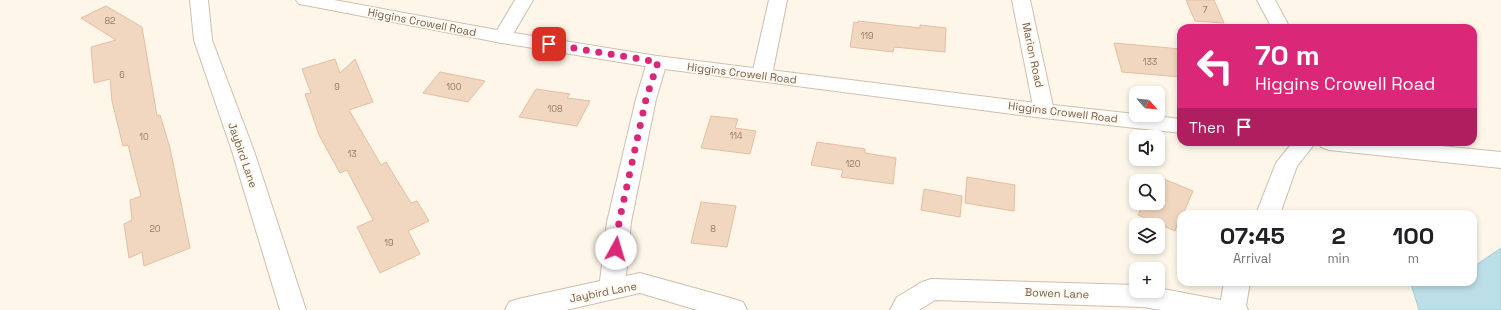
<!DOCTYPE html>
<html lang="en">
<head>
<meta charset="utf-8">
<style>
	body { margin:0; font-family:"Space Grotesk",sans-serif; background:#f2f2f2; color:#202124; height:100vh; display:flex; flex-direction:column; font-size:15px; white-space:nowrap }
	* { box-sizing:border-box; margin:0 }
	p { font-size:13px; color:#757577 }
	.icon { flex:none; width:22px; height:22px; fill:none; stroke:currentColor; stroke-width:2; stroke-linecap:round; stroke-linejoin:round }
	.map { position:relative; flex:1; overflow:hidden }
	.drawer { position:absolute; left:1177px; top:210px; width:300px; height:76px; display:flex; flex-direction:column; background:#fff; border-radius:12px; box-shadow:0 2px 6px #0003 }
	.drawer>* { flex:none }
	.top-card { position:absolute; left:1177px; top:24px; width:300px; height:122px; border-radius:12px; box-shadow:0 2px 6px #0003; background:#db2777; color:#fff; overflow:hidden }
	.needle { width:26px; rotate:117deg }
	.tools { position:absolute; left:1129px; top:86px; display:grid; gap:8px }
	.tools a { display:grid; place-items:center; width:36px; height:36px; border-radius:8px; background:#fff; box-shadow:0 2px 6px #0003; font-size:20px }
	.pin { position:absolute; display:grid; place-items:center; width:34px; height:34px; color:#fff; margin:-17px; border-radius:8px; box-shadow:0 2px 6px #0006 }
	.me { position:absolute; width:44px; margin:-22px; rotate:6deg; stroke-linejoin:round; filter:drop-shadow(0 0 3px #0008) }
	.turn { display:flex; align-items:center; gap:14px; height:84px; padding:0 12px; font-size:18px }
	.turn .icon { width:52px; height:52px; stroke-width:2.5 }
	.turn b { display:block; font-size:28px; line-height:34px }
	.then { display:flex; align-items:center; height:38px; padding:0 12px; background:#0003; gap:8px; font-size:15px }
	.eta { display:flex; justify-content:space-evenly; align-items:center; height:68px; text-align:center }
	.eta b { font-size:24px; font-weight:600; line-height:28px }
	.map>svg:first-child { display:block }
	.water { fill:#bcdfe7; stroke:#a3ced9 }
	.building { fill:#f2d7c0; stroke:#e5bea0 }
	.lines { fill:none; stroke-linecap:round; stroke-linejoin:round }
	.minor-casing { stroke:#cfbeae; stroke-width:2 }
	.secondary-casing { stroke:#d2bfab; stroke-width:2 }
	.minor { fill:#fff; fill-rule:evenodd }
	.secondary { fill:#fff; fill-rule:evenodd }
	.route { stroke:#db2777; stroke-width:7; stroke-dasharray:0 12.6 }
	.labels { text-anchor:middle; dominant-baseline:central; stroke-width:3.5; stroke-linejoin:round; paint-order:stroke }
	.number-label { font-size:9px; fill:#967c69 }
	.street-label { font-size:11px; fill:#785e4c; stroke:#fffaef }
</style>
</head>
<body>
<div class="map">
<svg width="1501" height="310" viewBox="0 0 1501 310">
	<rect width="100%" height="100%" fill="#fdf6e9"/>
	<polygon class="water" points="1501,248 1501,310 1419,310 1411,284 1417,282 1473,282 1473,267"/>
	<g class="building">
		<polygon points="1186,0 1214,0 1224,23 1195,21"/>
		<polygon points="106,6 142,27 157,116 160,115 170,148 190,248 144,266 142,252 129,258 124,224 132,220 130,200 141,196 128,145 123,146 112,101 110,79 94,83 91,47 116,40 81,18"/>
		<polygon points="858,21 920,28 920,25 946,28 945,52 894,47 893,52 850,47 854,22 858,23"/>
		<polygon points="1114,43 1181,49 1181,77 1122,72"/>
		<polygon points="335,59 340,73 355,59 373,102 349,110 381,165 386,162 411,203 417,201 429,221 408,231 420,254 380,273 357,227 373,220 347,170 340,173 319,135 305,94 311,93 302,69"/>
		<polygon points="440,72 485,81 468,102 423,93"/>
		<polygon points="536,89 570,94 567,98 590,101 577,126 519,117"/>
		<polygon points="711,116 738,119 735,128 756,131 750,154 701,148"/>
		<polygon points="817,142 865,149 865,153 896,158 893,184 841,177 843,170 811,165"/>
		<polygon points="967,177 1015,185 1014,211 965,203"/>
		<polygon points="1159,177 1193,191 1183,214 1181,214 1175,231 1138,215 1144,203 1158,203 1157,181"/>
		<polygon points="924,189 962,196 960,217 921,210"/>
		<polygon points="701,202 736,206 727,247 691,243"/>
	</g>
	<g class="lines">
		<defs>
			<g id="minor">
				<polygon points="190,0 208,0 212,40 254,151 306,310 280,310 232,151 194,40"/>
				<polygon points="515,0 533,0 509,41 502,43 495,41 493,37"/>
				<polygon points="769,0 787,0 772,75 769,79 762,81 755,79 752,75"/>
				<polygon points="1012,0 1030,0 1054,111 1051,116 1044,118 1037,116 1034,111"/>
				<polygon points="1257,0 1275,0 1290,28 1272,28"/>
				<polygon points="657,56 664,58 667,62 656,99 631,222 626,276 640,273 734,299 743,302 747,310 697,310 640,293 566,310 505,310 509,302 518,299 600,281 607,222 636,99 647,62 650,58"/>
				<polygon points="1293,142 1316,142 1297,166 1280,214 1256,214 1276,163"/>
				<polygon points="931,279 1136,285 1136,291 1158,291 1158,288 1221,300 1224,282 1250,282 1246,306 1248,310 1161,310 1144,307 935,300 919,310 890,310 897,297 922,282"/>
			</g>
			<g id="secondary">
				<polygon points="296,0 334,0 502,31 657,56 1044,104 1181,119 1181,133 1044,118 657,68 502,43 305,5 299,4"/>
				<polygon points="1318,142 1402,142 1501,152 1501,168 1329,150 1321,147"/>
			</g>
		</defs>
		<use href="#minor" class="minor-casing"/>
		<use href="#secondary" class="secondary-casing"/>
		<use href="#minor" class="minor"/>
		<use href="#secondary" class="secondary"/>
	</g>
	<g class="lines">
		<polyline class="route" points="549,44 658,62 646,99 619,222 616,249"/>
	</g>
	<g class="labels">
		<g class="number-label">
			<text x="1205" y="10">7</text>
			<text x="110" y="21">82</text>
			<text x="867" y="36">119</text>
			<text x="1150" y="62">133</text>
			<text x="122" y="75">6</text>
			<text x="337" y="87">9</text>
			<text x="454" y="87">100</text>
			<text x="555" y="109">108</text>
			<text x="736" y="136">114</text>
			<text x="144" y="137">10</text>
			<text x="352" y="154">13</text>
			<text x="853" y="164">120</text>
			<text x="155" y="229">20</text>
			<text x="713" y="229">8</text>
			<text x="389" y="243">19</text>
		</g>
		<g class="street-label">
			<text transform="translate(422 22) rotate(11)">Higgins Crowell Road</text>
			<text transform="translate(1033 55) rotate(78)">Marion Road</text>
			<text transform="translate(742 73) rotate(7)">Higgins Crowell Road</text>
			<text transform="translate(1063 112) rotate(7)">Higgins Crowell Road</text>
			<text transform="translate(243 155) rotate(71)">Jaybird Lane</text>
			<text transform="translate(603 292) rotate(-11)">Jaybird Lane</text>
			<text transform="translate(1057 293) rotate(2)">Bowen Lane</text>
		</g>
	</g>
</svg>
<div class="tools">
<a><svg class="needle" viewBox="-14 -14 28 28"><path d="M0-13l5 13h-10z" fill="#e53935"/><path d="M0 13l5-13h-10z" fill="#757577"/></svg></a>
<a><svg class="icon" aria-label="sound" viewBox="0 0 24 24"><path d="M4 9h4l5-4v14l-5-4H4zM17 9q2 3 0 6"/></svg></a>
<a><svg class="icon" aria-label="search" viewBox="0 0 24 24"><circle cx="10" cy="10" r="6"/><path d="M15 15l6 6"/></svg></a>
<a><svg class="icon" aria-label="layers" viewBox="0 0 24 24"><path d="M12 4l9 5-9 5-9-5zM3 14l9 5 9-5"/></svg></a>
<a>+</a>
</div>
<div class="pin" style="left:549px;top:44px;background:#d93025"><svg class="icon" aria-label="arrive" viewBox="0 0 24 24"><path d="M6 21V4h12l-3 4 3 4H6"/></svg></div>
<svg class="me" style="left:616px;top:249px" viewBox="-20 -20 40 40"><circle r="19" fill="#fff"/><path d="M0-13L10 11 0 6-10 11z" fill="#db2777"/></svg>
<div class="top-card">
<div class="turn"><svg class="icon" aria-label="left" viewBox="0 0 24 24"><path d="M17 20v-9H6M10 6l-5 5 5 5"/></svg><div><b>70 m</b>Higgins Crowell Road</div></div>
<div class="then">Then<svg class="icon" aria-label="arrive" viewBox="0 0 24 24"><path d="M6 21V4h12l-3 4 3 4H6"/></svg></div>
</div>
<section class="drawer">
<div class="eta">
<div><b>07:45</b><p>Arrival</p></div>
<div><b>2</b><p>min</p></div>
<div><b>100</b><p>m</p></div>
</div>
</section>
</div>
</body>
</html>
